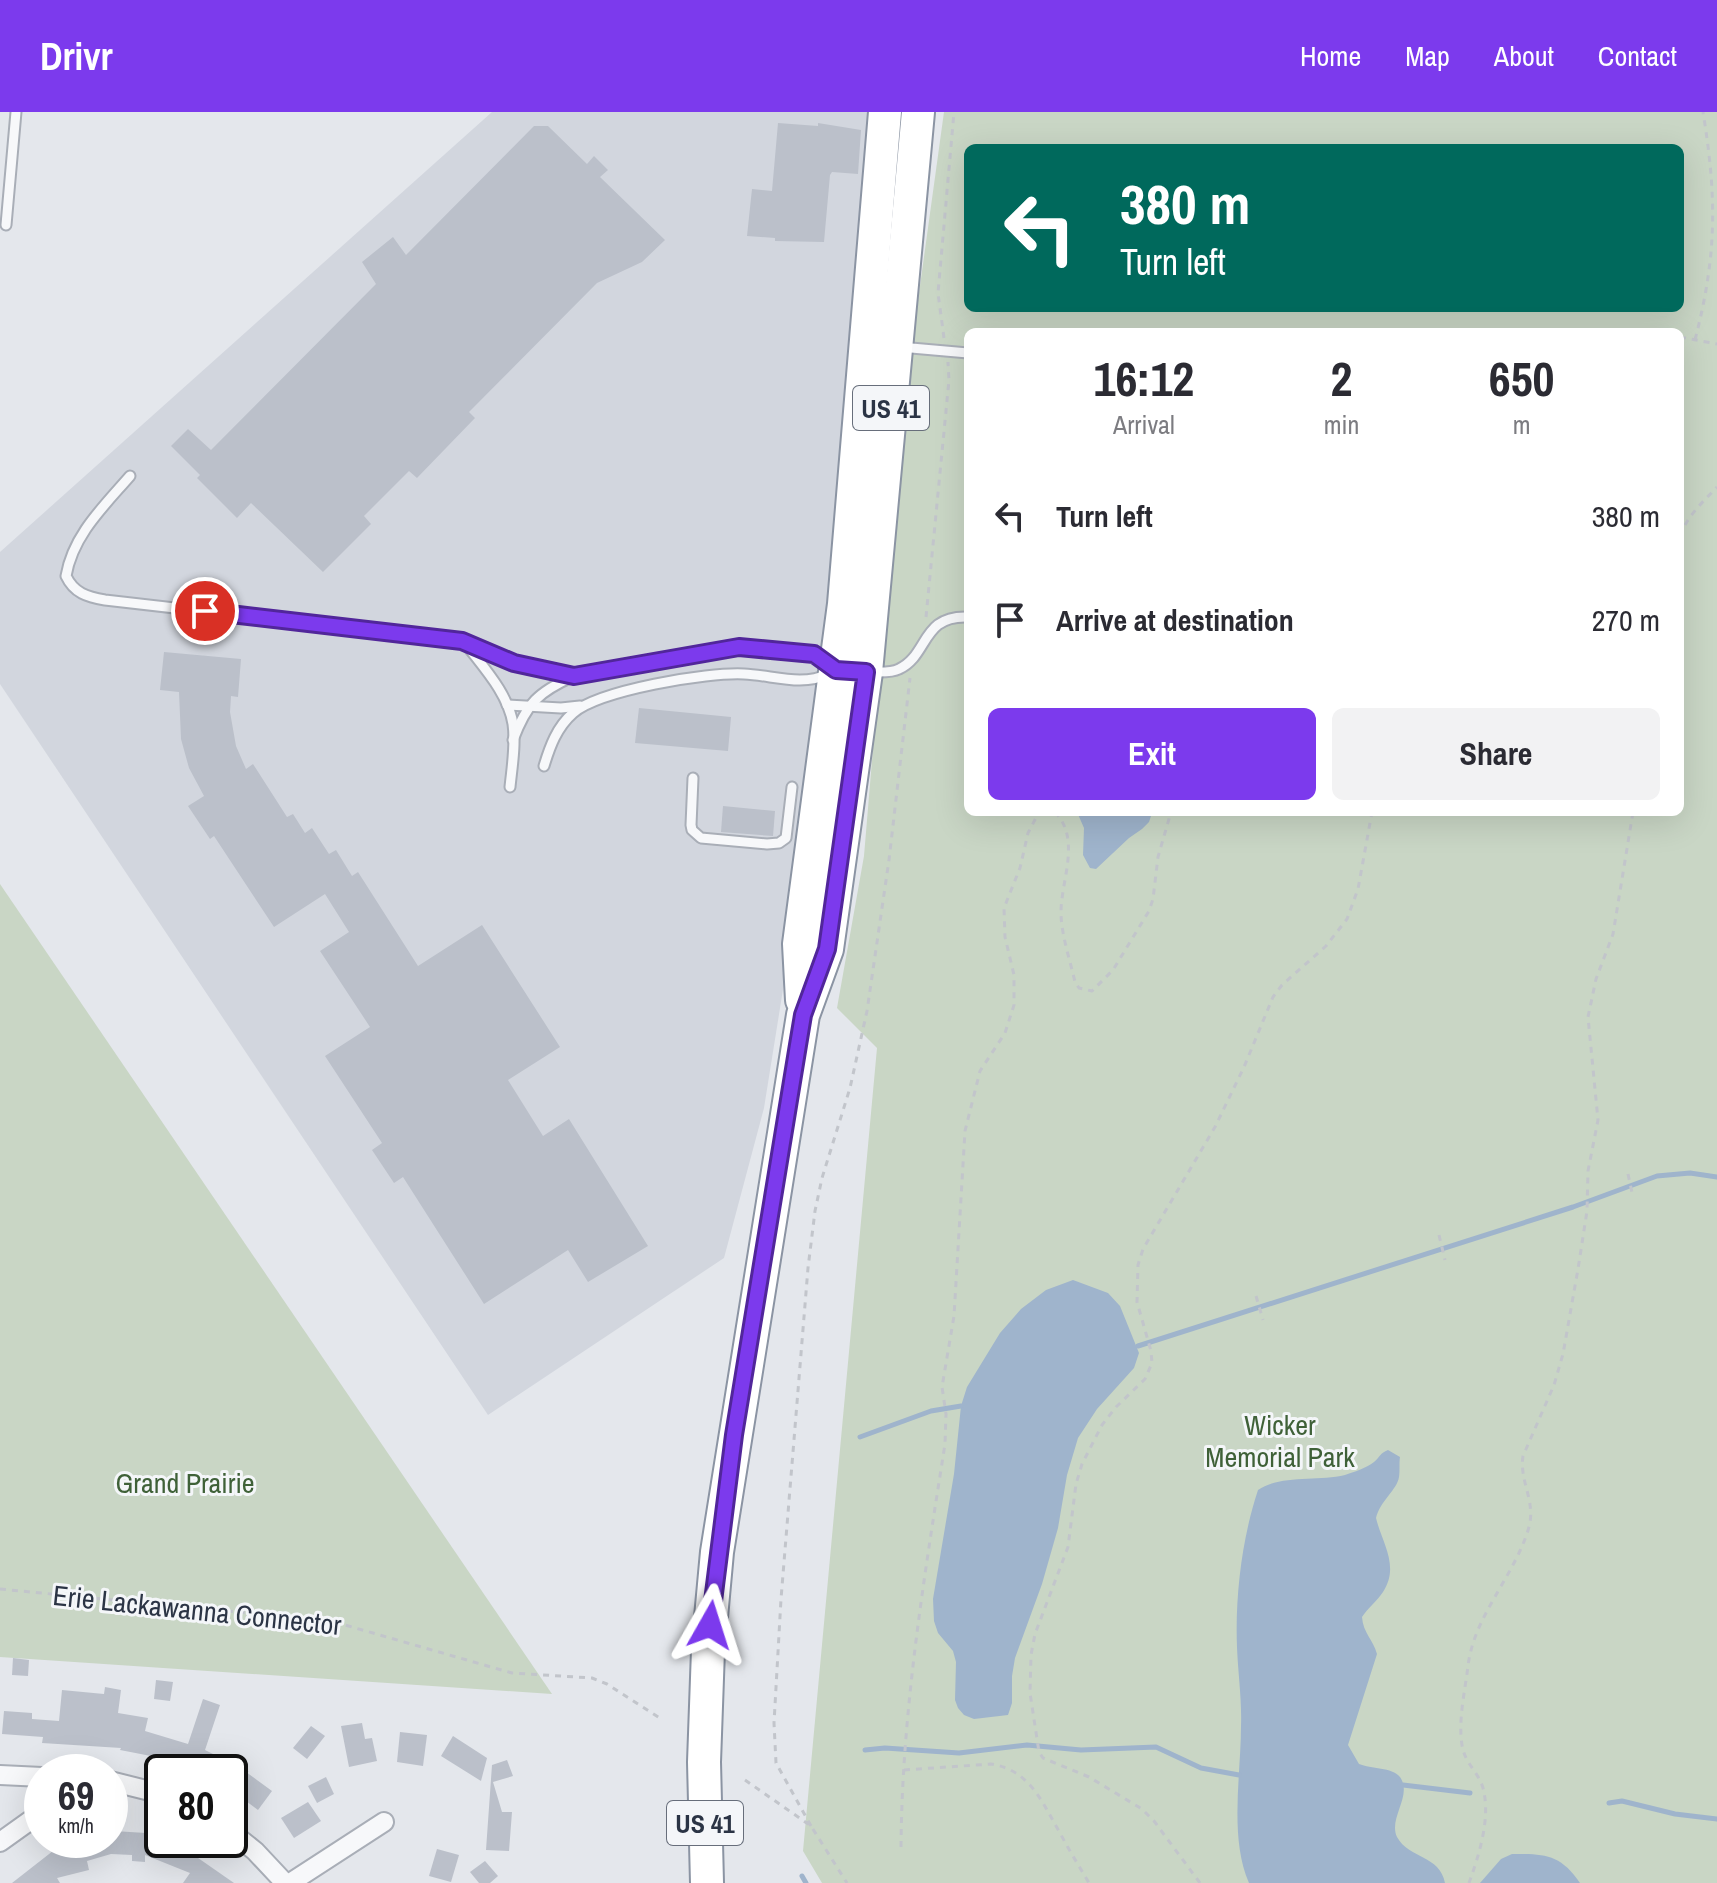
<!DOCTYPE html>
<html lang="en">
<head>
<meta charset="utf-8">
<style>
	body { margin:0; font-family:"Archivo Narrow",sans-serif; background:#f2f2f3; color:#2b2b33; height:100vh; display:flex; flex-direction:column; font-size:30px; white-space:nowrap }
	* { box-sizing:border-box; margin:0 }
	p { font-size:26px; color:#7c7c81 }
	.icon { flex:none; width:44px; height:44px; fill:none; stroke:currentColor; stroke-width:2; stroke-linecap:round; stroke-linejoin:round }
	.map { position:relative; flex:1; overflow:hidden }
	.sheet { position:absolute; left:964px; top:216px; width:720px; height:488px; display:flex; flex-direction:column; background:#fff; border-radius:12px; box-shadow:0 8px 32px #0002 }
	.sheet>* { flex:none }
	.hud { position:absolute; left:964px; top:32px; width:720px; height:168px; border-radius:12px; box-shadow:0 8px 32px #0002; background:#00695c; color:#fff; overflow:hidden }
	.speed { position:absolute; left:24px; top:1642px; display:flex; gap:16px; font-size:40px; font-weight:700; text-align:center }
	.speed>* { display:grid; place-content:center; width:104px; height:104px; border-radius:50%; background:#fff; box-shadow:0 8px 32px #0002; line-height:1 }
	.speed small { font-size:20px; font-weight:400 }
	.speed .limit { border:4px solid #111; border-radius:12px; background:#fff; color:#111 }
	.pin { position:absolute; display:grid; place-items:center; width:68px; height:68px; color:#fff; margin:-34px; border:4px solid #fff; border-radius:50%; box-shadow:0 2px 8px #0007 }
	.me { position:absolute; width:88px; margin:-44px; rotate:6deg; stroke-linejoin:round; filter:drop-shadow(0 0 6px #0008) }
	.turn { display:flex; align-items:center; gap:28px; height:168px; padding:0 24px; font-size:36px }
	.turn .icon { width:104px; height:104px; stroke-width:2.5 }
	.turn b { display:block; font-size:56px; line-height:68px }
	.eta { display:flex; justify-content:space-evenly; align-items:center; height:136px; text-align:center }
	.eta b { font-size:48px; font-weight:700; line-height:56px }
	.cta { display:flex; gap:16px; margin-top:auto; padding:16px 24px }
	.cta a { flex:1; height:92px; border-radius:12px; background:#7c3aed; color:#fff; font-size:32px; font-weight:700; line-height:92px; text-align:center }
	.cta a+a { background:#f2f2f3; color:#2b2b33 }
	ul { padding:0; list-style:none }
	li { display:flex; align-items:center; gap:24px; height:104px; padding:0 24px }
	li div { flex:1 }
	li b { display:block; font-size:30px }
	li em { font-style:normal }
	header { display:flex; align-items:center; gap:48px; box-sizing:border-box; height:112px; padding:0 40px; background:#7c3aed; color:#fff }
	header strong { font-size:38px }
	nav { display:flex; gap:44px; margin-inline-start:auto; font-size:28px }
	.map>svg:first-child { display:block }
	.built { fill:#d2d6de }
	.green { fill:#c9d6c5; fill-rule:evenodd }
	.water { fill:#9fb4cc }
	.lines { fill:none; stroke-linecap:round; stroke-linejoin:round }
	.stream { stroke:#9fb4cc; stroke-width:5 }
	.building { fill:#bbc0ca }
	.service-casing { stroke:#a9aeb7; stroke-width:13 }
	.minor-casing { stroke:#a9aeb7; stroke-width:22 }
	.trunk-casing { stroke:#8b94a3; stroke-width:36 }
	.path { stroke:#c2c5cb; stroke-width:3; stroke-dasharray:6 6; stroke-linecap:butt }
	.service { stroke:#f7f8fa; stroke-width:9 }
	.minor { stroke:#f7f8fa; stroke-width:18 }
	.trunk { stroke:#fff; stroke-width:32 }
	.route-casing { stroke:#51269a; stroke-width:20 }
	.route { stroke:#7c3aed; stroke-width:14 }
	.labels { text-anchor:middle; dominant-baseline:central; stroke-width:6; stroke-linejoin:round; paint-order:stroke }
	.shield { fill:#f4f6f9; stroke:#676e7b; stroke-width:2 }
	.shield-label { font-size:26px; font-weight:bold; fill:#2b3445 }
	.park-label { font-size:28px; fill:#3f6138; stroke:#f4f6f9 }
	.street-label { font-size:28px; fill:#2b3445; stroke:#f4f6f9 }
</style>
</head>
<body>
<header>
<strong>Drivr</strong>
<nav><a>Home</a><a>Map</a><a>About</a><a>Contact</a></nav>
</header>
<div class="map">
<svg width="1717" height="1771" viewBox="0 0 1717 1771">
	<rect width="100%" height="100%" fill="#e4e7ec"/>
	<polygon class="built" points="492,0 877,0 854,288 793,815 764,996 724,1146 488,1303 0,572 0,440"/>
	<g class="green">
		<path d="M944 0H1717V1771H822L803 1739 877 936 837 896 864 744 899 326ZM968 36H1680V196H968ZM968 220H1680V700H968Z"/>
		<polygon points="0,772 552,1582 0,1545"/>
	</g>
	<g class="water">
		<polygon points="1077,700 1152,700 1152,701 1149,710 1142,717 1129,726 1096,757 1090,756 1083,743 1084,716"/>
		<polygon points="1073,1168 1108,1181 1120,1194 1139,1241 1134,1256 1097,1297 1078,1326 1067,1363 1058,1416 1042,1472 1015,1546 1012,1564 1012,1591 1008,1603 974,1607 964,1603 958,1596 955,1588 956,1550 953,1539 938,1521 934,1509 933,1487 954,1362 961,1294 967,1275 1000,1221 1021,1197 1046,1178"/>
		<path d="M1388 1338 1400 1345C1399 1351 1400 1359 1399 1365 1397 1378 1380 1389 1376 1406 1382 1431 1400 1454 1383 1480 1377 1489 1368 1496 1362 1505 1363 1521 1373 1527 1377 1542L1348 1633 1359 1652C1371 1657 1392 1655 1400 1665 1413 1684 1388 1706 1397 1725 1409 1747 1440 1743 1445 1771H1249C1229 1725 1241 1663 1241 1614 1242 1588 1238 1561 1237 1535 1235 1484 1242 1426 1258 1378 1282 1362 1317 1370 1345 1363 1354 1360 1366 1356 1374 1350 1380 1345 1380 1341 1388 1338Z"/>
		<path d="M1512 1742C1545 1742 1560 1742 1580 1771H1480L1501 1747Z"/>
	</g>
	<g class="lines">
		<g class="stream">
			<polyline points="1138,1234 1573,1095 1657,1064 1690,1061 1717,1065"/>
			<polyline points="860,1325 931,1299 961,1294"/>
			<polyline points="865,1638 885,1636 959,1641 1027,1633 1081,1638 1156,1635 1201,1656 1239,1663"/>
			<polyline points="1403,1673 1470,1681"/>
			<polyline points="1609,1691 1622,1689 1675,1702 1717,1707"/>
			<polyline points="802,1764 806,1771"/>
		</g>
	</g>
	<g class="building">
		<polygon points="778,11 818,14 818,11 861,18 858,62 832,60 830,63 824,130 775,129 775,126 747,124 752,77 772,79"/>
		<polygon points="534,14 548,14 587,52 594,44 608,58 600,65 665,128 642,150 597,171 469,300 475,306 417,366 409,359 364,404 371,412 323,460 251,391 237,406 197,366 200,363 171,334 188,317 211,338 376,172 362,150 393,125 406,143"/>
		<polygon points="164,540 241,547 238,585 231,584 230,600 236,634 246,657 253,652 287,705 293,702 305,721 312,716 329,742 336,738 352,764 358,760 418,854 482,813 560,935 508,968 543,1024 569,1007 648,1134 588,1170 568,1138 484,1192 403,1065 394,1071 372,1038 382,1031 325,944 370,915 320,839 349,820 325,782 274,815 214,724 210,727 188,694 204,684 189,656 181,627 179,580 160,578"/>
		<polygon points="639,596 731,605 728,639 635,631"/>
		<polygon points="723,694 775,699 773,724 721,720"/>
		<polygon points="13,1546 29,1548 28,1564 12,1563"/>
		<polygon points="156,1568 173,1570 170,1589 154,1587"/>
		<polygon points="105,1575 121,1578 118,1601 148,1606 145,1619 188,1632 203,1587 220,1593 205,1638 249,1660 246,1660 272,1679 258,1698 230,1677 230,1660 199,1660 151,1644 120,1638 121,1636 42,1631 43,1625 2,1622 4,1599 32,1601 32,1607 59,1609 62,1578 104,1582"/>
		<polygon points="362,1611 365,1627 372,1626 377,1649 349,1655 341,1614"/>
		<polygon points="311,1614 325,1624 307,1647 293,1636"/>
		<polygon points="400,1620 427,1623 423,1654 397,1650"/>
		<polygon points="453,1624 487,1646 481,1669 441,1644"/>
		<polygon points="507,1648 513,1664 493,1670 502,1700 512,1700 509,1739 486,1738 492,1653"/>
		<polygon points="326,1665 334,1682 317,1691 308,1674"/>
		<polygon points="308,1690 321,1709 294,1726 281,1706"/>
		<polygon points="114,1719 162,1722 162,1728 173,1728 190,1735 188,1739 234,1771 183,1771 190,1761 145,1743 145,1750 132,1749 132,1743 111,1742 87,1749 89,1758 57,1766 60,1771 12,1771 67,1728 114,1728"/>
		<polygon points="437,1737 459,1743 451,1770 429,1764"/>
		<polygon points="485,1749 498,1764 490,1771 479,1771 470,1760"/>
	</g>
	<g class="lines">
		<defs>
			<g id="service">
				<polyline points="6,113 16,0"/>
				<polyline points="900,235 968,241"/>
				<path d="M130 364C104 394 73 423 66 464 74 481 87 485 105 488L462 529 514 551 574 564"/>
				<path d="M465 531C483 555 508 581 513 612 516 632 512 655 510 675"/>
				<path d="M873 560C881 560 891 561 899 557 929 543 921 503 968 505"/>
				<polyline points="507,593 561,596 580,594"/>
				<path d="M513 628C527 591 538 580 574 564L739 535 814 542 828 552"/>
				<path d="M544 654C550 634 557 615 573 601 600 578 707 560 744 562 772 563 802 575 828 562"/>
				<polyline points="693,666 691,713 692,718 701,726 767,732 779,731 786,726 792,675"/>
			</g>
			<g id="minor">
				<polyline points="0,1663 42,1665"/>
				<polyline points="110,1669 162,1682"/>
				<polyline points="230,1719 255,1739 285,1771"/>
				<polyline points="0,1730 42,1700"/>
				<polyline points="290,1771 384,1710"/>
			</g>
			<g id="trunk">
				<polyline points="802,888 799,832 844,492 885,0"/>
				<polyline points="707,1771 704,1650 708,1538 717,1440 803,903 827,837 866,560 918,0"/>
			</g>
		</defs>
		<use href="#service" class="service-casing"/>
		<use href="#minor" class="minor-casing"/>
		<use href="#trunk" class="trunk-casing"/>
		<g class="path">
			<polyline points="1680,225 1717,232"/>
			<polyline points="944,226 938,181 954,0"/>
			<path d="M1695 228C1717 143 1717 86 1703 0"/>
			<path d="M1680 424C1687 404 1703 390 1717 375"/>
			<polyline points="926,505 949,268 948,250"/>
			<path d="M1055 700C1082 728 1060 770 1061 803 1062 825 1070 848 1075 870L1079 876 1092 879 1113 858 1149 799 1153 787 1158 745 1171 700"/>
			<polyline points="1628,1062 1633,1085"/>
			<polyline points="1439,1123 1445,1148"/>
			<polyline points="1256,1184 1263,1208"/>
			<polyline points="0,1477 331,1509 512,1561 592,1566 607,1572 663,1608"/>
			<path d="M904 1658 991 1652C1030 1658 1042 1690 1060 1721 1069 1738 1079 1754 1089 1771"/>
			<polyline points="745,1668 811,1714 847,1771"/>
			<polyline points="811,1714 776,1651 774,1611 781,1487 808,1156 815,1099 822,1066 850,976 867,899 889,748 910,566"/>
			<path d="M901 1735C902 1599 924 1466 945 1332L946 1302 942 1275 954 1204 965 1019 980 959 1005 921 1014 893V863L1005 825 1004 796 1020 756 1028 721 1039 700"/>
			<polyline points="1200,1771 1154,1709 1142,1697 1089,1665 1043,1646 1039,1640 1030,1581 1031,1543 1035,1522 1068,1435 1076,1372 1082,1352 1102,1313 1116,1295 1145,1267 1152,1251 1151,1239 1137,1190 1138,1153 1143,1137 1215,1015 1244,955 1273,885 1282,873 1326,834 1347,807 1358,777 1372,700"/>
			<path d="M1469 1771C1479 1743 1491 1706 1483 1676 1478 1659 1465 1652 1462 1633 1458 1608 1465 1579 1468 1554 1474 1503 1515 1464 1529 1415 1536 1389 1519 1369 1523 1344L1554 1273 1563 1242 1578 1157 1587 1099 1588 1059 1598 1008 1588 905 1596 867 1613 822 1633 700"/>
		</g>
		<use href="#service" class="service"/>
		<use href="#minor" class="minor"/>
		<use href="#trunk" class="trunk"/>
	</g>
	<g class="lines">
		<defs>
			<polyline id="route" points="205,499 462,529 514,551 574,564 739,535 814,542 836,558 866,560 827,837 803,903 798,933 734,1323 710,1513"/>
		</defs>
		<use href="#route" class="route-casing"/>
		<use href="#route" class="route"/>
	</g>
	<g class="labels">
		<g class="shield">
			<rect x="853" y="274" width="76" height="44" rx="6"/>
			<rect x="667" y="1689" width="76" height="44" rx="6"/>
		</g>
		<g class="shield-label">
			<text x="891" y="296">US 41</text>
			<text x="705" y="1711">US 41</text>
		</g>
		<g class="park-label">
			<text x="1280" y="1313">Wicker<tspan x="1280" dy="32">Memorial Park</tspan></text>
			<text x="185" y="1371">Grand Prairie</text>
		</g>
		<g class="street-label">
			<text transform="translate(197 1498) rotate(6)">Erie Lackawanna Connector</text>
		</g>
	</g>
</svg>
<div class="speed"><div>69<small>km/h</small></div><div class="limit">80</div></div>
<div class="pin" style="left:205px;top:499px;background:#d93025"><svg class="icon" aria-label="arrive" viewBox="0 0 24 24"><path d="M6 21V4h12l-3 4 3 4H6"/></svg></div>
<svg class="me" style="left:710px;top:1513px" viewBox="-20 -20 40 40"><path d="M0-17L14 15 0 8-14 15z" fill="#7c3aed" stroke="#fff" stroke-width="4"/></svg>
<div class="hud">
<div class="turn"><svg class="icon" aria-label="left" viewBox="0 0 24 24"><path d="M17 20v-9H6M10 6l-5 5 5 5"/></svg><div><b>380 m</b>Turn left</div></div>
</div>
<section class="sheet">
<div class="eta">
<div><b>16:12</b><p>Arrival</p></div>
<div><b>2</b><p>min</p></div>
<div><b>650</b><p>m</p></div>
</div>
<ul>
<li><svg class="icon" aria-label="left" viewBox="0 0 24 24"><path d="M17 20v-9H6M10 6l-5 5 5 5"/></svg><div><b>Turn left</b></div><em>380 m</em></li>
<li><svg class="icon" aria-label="arrive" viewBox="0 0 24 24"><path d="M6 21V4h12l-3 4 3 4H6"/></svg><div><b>Arrive at destination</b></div><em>270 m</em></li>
</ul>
<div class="cta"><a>Exit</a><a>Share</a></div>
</section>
</div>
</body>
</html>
